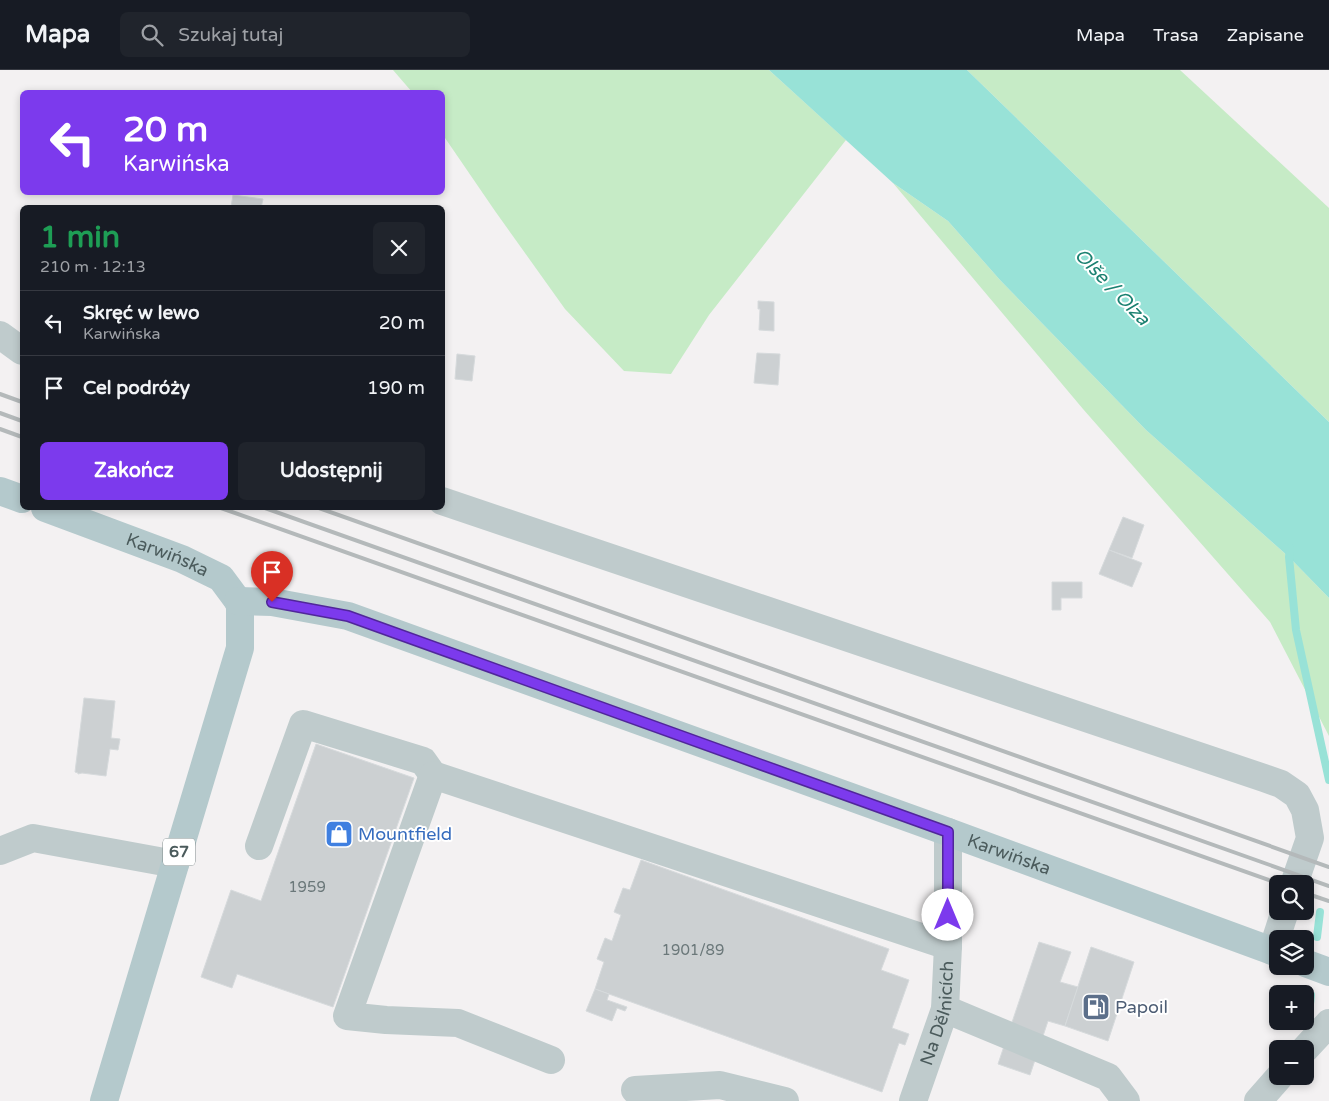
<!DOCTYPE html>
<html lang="pl">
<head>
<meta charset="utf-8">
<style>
	body { margin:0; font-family:"Varela Round",sans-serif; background:#20242c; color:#f1f3f6; height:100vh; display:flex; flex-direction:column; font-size:19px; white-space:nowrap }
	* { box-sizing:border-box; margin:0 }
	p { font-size:16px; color:#9ea1a6 }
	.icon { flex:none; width:28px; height:28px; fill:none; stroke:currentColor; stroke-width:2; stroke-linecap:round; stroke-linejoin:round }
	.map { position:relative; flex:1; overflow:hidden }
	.panel { position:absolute; left:20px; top:135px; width:425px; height:305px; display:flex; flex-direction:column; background:#171b24; border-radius:8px; box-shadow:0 2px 8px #0003 }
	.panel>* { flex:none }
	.top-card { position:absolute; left:20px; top:20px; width:425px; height:105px; border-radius:8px; box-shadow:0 2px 8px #0003; background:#7c3aed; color:#fff; overflow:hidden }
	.fabs { position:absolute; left:1269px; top:805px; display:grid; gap:10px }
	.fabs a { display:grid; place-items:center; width:45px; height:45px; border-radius:8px; background:#171b24; box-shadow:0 2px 8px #0003; font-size:25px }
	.pin { position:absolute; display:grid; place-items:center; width:42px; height:42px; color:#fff; margin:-51px -21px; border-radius:50% 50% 50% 0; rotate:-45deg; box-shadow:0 0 5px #0007 }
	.pin .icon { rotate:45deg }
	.me { position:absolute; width:55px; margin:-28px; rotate:0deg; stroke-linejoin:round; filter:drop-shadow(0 0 4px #0008) }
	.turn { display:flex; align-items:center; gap:18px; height:105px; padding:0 20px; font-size:22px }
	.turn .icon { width:65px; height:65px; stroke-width:2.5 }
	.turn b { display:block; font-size:35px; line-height:42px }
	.round { display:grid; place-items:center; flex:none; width:52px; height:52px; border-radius:8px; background:#20242c }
	.overview { display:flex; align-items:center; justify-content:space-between; height:85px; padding:0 20px }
	h1 { font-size:30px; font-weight:700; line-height:38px; color:#1e9e55 }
	.cta { display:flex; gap:10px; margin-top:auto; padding:10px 20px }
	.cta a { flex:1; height:58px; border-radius:8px; background:#7c3aed; color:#fff; font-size:20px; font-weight:700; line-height:58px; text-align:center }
	.cta a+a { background:#20242c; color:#f1f3f6 }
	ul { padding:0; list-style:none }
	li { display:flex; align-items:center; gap:15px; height:65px; padding:0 20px; border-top:1px solid #363941 }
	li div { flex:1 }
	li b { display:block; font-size:19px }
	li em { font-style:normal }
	header { display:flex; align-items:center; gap:30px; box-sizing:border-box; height:70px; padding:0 25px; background:#171b24; border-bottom:1px solid #363941 }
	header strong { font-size:24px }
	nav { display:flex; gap:28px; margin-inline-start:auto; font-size:18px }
	.search { width:350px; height:45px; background:#20242c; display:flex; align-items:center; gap:12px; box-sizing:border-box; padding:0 18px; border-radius:8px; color:#9ea1a6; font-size:19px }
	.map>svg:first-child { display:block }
	.green { fill:#c6ebc6 }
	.water { fill:#98e2d7 }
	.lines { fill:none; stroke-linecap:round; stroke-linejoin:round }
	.stream { stroke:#98e2d7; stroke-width:8 }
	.building { fill:#ccd0d2; stroke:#d6dadc }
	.minor { stroke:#bfcbcc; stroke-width:28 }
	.major { stroke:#b4c9cc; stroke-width:28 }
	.rail { stroke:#b4b9ba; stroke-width:4 }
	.route-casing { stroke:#51269a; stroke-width:12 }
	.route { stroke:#7c3aed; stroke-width:9 }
	.labels { text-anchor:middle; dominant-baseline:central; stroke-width:4; stroke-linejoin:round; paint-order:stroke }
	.number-label { font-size:15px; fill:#6b787a }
	.shield { fill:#fff; stroke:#818c8d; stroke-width:1 }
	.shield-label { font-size:16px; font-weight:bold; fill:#4b5b5c }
	.street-label { font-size:18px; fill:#4b5b5c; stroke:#fff }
	.shop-label { font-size:18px; fill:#366cbe; stroke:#fff; text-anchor:start }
	.service-label { font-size:18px; fill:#4e5e75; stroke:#fff; text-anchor:start }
	.water-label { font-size:19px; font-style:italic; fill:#1b8171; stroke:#fff }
</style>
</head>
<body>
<header>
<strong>Mapa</strong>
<div class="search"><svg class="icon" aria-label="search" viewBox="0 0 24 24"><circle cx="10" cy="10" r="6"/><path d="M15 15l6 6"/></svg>Szukaj tutaj</div>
<nav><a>Mapa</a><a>Trasa</a><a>Zapisane</a></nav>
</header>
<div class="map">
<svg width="1329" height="1031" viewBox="0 0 1329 1031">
	<rect width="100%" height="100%" fill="#f3f1f2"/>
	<g class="green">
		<polygon points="393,0 769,0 846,70 709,245 671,304 624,301 565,239 495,141 443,65 442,22 412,22"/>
		<polygon points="967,0 1180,0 1329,138 1329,352"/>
		<polygon points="893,113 948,151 1000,210 1146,360 1289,487 1329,528 1329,666 1270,552 1083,339"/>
	</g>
	<polygon class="water" points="769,0 967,0 1329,352 1329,528 1289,487 1146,360 1000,210 948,151 893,113"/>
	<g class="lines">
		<g class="stream">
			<polyline points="1290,478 1289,487 1296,560 1329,710"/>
			<polyline points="1317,867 1320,842"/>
			<polyline points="1309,943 1311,925"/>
		</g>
	</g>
	<g class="building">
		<polygon points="233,125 263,129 261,138 231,137"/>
		<polygon points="758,231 774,232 774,261 759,260 760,239 758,239"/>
		<polygon points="757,283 780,284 778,315 754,313"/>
		<polygon points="457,284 475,286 472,311 455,309"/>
		<polygon points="1123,447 1144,455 1132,488 1109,480"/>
		<polygon points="1109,480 1142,493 1132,517 1099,504"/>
		<polygon points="1052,512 1082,512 1082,528 1061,528 1061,540 1052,540"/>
		<polygon points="84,628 115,631 111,668 120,669 118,680 110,679 106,706 82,703 78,704 78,703 75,702"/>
		<polygon points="316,674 414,708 333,937 237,904 232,918 201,907 231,820 261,831"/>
		<polygon points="641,790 889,879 881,900 909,910 892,958 909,964 905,975 899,973 882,1022 595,919 604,892 597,889 605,868 612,871 621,845 614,842 623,818 630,820"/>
		<polygon points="1039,872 1071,882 1060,912 1078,917 1065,956 1048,951 1030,1005 998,994"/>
		<polygon points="1091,877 1134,892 1108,971 1065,956"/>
		<polygon points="595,919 609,924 607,930 627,937 625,941 617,938 612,951 586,941"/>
	</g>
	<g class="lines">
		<g class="minor">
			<polyline points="0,265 22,281"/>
			<polyline points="442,431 1264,708 1281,714 1297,725 1305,740 1310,768 1294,814"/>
			<polyline points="259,776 303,654 423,691 433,705"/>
			<polyline points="0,781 33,768 175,794"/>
			<polyline points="1272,881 1285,841"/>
			<polyline points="945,939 1108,1007 1126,1031"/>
			<polyline points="1305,979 1329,953"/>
			<polyline points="551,990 458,953 386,950 347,946 433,705 948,876"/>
			<polyline points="635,1020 720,1015 785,1031"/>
			<path id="s1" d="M913 1031 945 939 948 876V762"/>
			<polyline points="1258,1031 1280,1006"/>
		</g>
		<g class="major">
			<polyline points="0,421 22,429"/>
			<path id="s2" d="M45 438 182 489 221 508 238 531 240 536V578L104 1031"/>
			<path id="s3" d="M238 531 272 532 348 546 948 762 1278 883"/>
			<polyline points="1305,893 1329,902"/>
		</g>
		<g class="rail">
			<polyline points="0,324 22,332"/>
			<polyline points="0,343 22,351"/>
			<polyline points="0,359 22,367"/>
			<polyline points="221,438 1280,814"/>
			<polyline points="265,438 1329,816"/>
			<polyline points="319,438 1329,797"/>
			<polyline points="1305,823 1329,831"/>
		</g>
	</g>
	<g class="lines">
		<defs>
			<polyline id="route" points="272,532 348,546 948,762 948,845"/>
		</defs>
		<use href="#route" class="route-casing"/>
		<use href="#route" class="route"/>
	</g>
	<defs>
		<symbol id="shop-square" viewBox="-11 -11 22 22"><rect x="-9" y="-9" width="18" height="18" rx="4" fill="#3f7fe0" stroke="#fff"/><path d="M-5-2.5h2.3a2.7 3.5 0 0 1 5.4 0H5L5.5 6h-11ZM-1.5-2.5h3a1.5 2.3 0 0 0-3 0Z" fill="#fff"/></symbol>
		<symbol id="fuel-square" viewBox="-11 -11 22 22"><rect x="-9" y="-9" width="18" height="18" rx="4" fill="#5c6f8a" stroke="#fff"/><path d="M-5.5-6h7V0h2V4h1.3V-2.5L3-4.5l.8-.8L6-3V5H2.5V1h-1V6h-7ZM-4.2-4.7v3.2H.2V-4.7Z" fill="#fff"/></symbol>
	</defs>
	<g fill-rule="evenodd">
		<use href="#shop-square" x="323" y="748" width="32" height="32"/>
		<use href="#fuel-square" x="1080" y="921" width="32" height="32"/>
	</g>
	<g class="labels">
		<g class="number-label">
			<text x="307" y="817">1959</text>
			<text x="693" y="880">1901/89</text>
		</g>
		<rect class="shield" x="163" y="768.5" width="32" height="27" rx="4"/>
		<g class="shield-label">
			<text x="179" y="782">67</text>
		</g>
		<g class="street-label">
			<text stroke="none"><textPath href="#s2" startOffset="131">Karwińska</textPath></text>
			<text stroke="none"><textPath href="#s3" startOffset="814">Karwińska</textPath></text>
			<text stroke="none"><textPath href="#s1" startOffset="92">Na Dělnicích</textPath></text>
		</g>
		<g class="shop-label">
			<text x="358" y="764">Mountfield</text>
		</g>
		<g class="service-label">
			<text x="1115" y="937">Papoil</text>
		</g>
		<g class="water-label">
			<text transform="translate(1112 217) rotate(46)">Olše / Olza</text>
		</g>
	</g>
</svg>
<div class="fabs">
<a><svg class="icon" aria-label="search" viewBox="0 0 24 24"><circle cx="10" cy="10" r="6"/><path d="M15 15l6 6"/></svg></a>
<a><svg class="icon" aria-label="layers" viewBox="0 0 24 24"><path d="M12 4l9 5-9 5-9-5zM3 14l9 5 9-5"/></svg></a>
<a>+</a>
<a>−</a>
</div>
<div class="pin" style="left:272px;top:532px;background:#d93025"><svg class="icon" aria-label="arrive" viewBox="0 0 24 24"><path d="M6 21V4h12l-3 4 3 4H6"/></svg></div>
<svg class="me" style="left:948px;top:845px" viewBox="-20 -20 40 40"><circle r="19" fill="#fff"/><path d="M0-13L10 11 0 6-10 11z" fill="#7c3aed"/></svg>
<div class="top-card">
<div class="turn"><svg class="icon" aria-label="left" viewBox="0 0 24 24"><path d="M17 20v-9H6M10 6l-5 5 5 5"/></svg><div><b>20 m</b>Karwińska</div></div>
</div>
<section class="panel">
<div class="overview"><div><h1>1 min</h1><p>210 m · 12:13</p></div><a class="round"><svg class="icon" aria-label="close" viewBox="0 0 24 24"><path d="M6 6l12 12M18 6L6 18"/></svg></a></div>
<ul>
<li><svg class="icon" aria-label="left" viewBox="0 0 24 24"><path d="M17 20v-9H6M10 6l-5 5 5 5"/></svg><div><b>Skręć w lewo</b><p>Karwińska</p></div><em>20 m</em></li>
<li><svg class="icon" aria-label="arrive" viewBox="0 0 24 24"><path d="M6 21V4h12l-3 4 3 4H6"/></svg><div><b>Cel podróży</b></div><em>190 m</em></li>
</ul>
<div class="cta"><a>Zakończ</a><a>Udostępnij</a></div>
</section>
</div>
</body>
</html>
